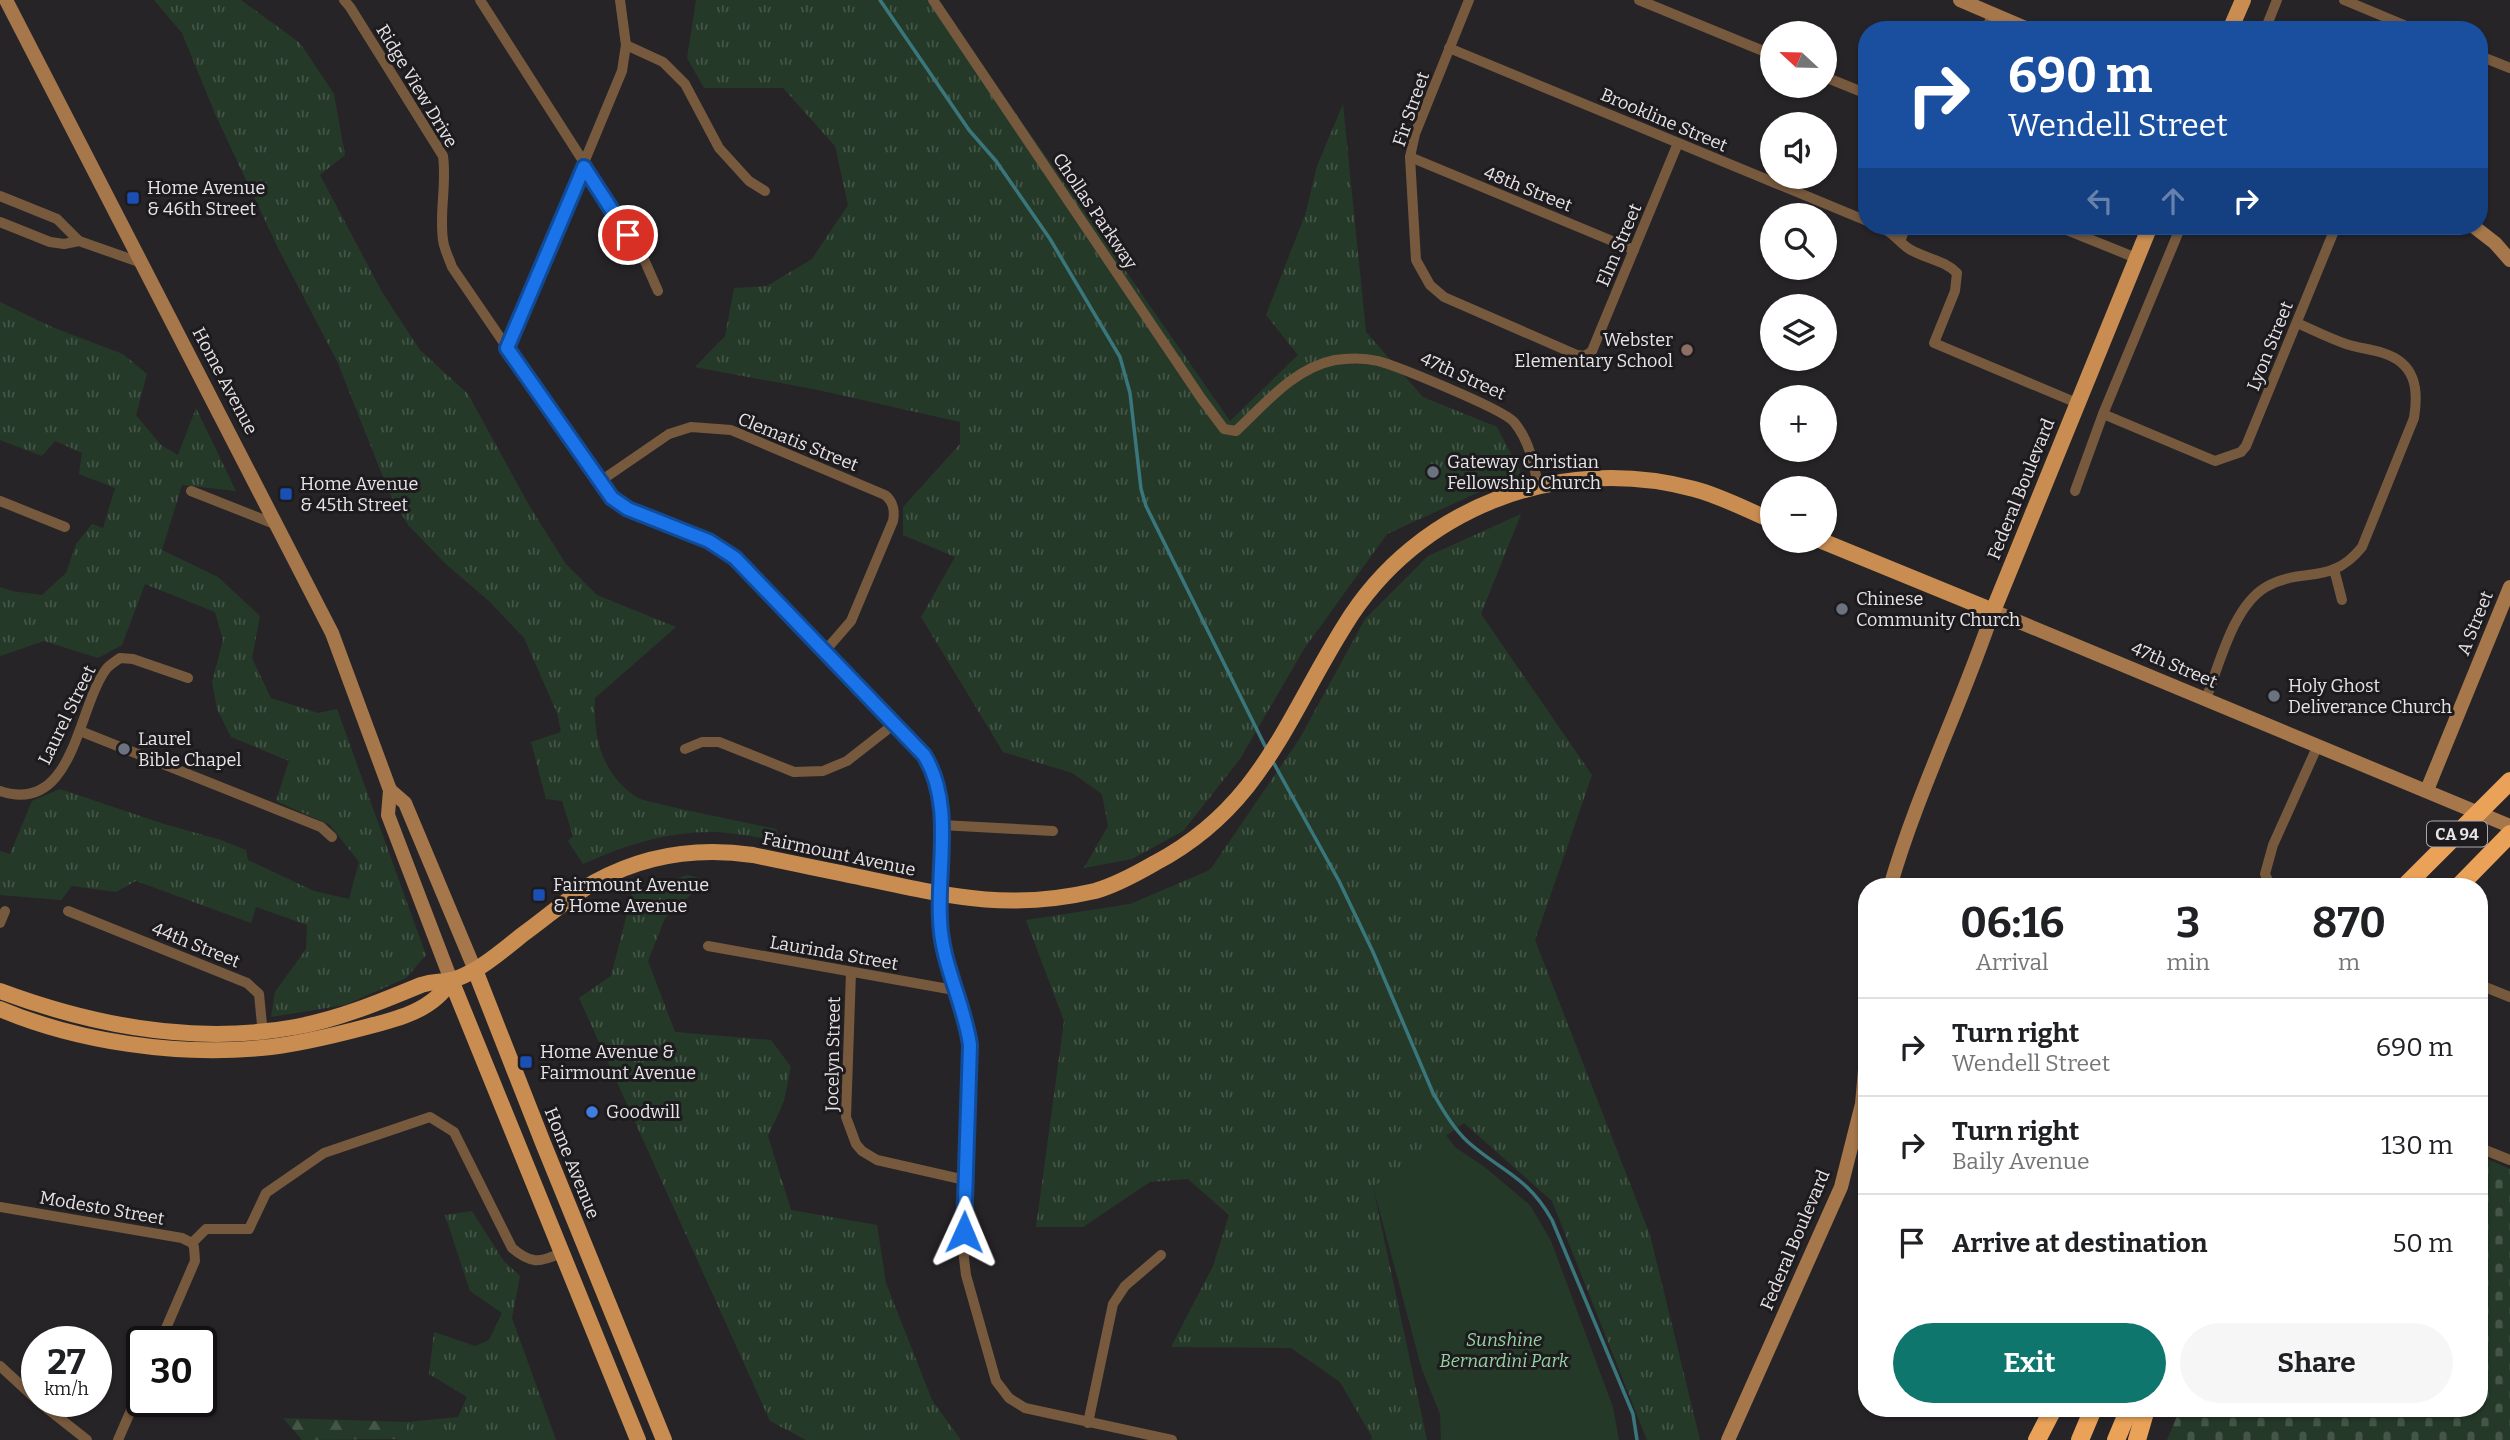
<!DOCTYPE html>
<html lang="en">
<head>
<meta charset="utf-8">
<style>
	body { margin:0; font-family:Bitter,serif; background:#f6f6f6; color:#202124; height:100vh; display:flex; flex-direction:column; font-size:26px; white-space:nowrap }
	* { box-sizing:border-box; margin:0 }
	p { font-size:23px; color:#757577 }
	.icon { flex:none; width:38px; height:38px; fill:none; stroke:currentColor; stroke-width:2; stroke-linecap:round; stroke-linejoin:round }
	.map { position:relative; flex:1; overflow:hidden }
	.sheet { position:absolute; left:1858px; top:878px; width:630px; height:539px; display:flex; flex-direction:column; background:#fff; border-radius:28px; box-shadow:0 2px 5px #0004 }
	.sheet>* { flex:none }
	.hud { position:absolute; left:1858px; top:21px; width:630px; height:214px; border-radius:28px; box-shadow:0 2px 5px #0004; background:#1a4fa0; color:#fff; overflow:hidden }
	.needle { width:46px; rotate:292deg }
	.buttons { position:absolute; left:1760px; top:21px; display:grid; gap:14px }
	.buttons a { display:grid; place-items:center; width:77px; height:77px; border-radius:50%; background:#fff; box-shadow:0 2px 5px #0004; font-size:35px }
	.speed { position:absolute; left:21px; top:1326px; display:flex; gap:14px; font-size:35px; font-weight:700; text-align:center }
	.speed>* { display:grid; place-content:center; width:91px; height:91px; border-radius:50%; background:#fff; box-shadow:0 2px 5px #0004; line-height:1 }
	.speed small { font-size:18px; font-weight:400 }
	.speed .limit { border:4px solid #111; border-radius:10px; background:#fff; color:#111 }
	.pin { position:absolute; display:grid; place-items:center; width:60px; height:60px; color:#fff; margin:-30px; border:4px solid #fff; border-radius:50%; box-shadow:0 2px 7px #0007 }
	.me { position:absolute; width:77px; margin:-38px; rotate:1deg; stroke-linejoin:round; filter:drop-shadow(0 0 5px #0008) }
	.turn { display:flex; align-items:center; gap:24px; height:147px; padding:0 35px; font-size:32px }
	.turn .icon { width:91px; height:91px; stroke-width:2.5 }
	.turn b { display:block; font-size:49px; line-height:60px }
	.lanes { display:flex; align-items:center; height:66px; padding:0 35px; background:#0003; justify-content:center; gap:35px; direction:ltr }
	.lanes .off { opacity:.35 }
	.eta { display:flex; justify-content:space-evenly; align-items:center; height:119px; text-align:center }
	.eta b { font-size:42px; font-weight:700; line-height:49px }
	.action { display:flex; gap:14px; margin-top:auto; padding:14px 35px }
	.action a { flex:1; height:80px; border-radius:42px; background:#0f766e; color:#fff; font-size:28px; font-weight:700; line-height:80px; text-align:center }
	.action a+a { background:#f6f6f6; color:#202124 }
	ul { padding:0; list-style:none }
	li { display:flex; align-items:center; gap:21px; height:98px; padding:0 35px; border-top:2px solid #e0e0e0 }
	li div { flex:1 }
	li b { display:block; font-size:26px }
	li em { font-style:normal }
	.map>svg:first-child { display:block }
	.grass { fill:url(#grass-tufts) }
	.forest { fill:url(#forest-firs) }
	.cemetery { fill:url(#cemetery-stones) }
	.park { fill:#253929 }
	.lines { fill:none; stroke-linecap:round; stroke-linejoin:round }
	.stream { stroke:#39777c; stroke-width:3.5 }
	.street { stroke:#775a3e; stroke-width:10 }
	.secondary { stroke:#a6774a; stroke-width:14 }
	.primary { stroke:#c98d51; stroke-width:16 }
	.highway { stroke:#eaa258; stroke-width:18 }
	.route-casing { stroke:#114b97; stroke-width:18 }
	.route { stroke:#1a73e8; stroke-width:12 }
	.transit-dot { fill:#1a4fb4; stroke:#1d1b1e; stroke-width:2.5 }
	.education-dot { fill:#8d6e63; stroke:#1d1b1e; stroke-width:2.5 }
	.worship-dot { fill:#6b7280; stroke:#1d1b1e; stroke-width:2.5 }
	.shop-dot { fill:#3f7fe0; stroke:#1d1b1e; stroke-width:2.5 }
	.labels { text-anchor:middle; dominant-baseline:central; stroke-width:6; stroke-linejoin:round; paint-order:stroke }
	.shield { fill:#1d1b1e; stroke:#aaa8aa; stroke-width:2 }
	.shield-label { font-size:16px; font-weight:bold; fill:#e6e4e6 }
	.street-label { font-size:18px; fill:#e6e4e6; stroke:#1d1b1e }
	.poi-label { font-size:18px; fill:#e6e4e6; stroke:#1d1b1e; text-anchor:start }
	.park-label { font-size:18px; font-style:italic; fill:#95d3a1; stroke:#1d1b1e }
</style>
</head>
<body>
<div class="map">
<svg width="2510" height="1440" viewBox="0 0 2510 1440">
	<defs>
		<pattern id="grass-tufts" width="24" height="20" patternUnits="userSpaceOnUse" patternTransform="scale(1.75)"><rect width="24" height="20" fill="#253929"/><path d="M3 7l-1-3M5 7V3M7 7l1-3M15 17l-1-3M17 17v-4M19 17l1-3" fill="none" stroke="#455648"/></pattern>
		<pattern id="forest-firs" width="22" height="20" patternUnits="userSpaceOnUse" patternTransform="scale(1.75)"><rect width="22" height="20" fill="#253929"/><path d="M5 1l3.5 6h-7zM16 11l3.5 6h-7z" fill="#455648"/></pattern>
		<pattern id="cemetery-stones" width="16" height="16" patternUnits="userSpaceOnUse" patternTransform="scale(1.75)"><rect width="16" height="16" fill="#253929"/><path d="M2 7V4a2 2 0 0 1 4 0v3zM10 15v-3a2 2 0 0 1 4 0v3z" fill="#455648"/></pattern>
	</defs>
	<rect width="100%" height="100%" fill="#272428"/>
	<g class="grass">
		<path d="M154 0H241L300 43 334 94 345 155 320 175 382 292 420 350 468 394 530 507 566 564 597 595 676 627 595 698C593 736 601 771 633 795 641 801 654 802 664 805 701 814 739 821 776 829L781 841C760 838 737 833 716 832 668 831 625 845 583 864L568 841 573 836 562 801 546 799 531 742 561 732 557 713 524 638 490 602 447 565 408 525 389 492 337 361 278 248 216 116 182 33Z"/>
		<polygon points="696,0 937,0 1230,421 1298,355 1266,315 1305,215 1317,166 1343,104 1366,332 1423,397 1497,427 1521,473 1387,534 1304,649 1240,759 1183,831 1132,859 1084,868 1108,826 1102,794 1072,773 1003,752 921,617 955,557 903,535 903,507 960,444 960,422 818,390 695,367 725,336 734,288 767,286 812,259 848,205 835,146 783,88 704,88 687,58"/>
		<polygon points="0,302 52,327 123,354 147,374 136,415 161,445 178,455 196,408 236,491 182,485 162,550 218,577 260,616 252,658 271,698 318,713 337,709 426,955 406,978 345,1005 271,1017 275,992 306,949 307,925 256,907 251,923 136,881 116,892 72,886 61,900 0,895 0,851 10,854 32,801 60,789 164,824 221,840 246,850 248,860 314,891 349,899 359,862 330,825 276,801 289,761 231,737 217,709 212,682 223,640 215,612 145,584 122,645 98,658 44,641 0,656 0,587 12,591 42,595 66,573 76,544 92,524 103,528 115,488 79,474 82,453 55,441 42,456 0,440"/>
		<polygon points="1521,514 1481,614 1592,775 1535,940 1650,1235 1700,1440 1647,1440 1552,1201 1464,1123 1373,1187 1427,1440 1371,1440 1372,1437 1340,1382 1291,1348 1171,1347 1213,1266 1229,1215 1188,1179 1150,1182 1083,1227 1036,1227 1064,1021 1026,920 1130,904 1210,870 1300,738 1365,619 1428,556"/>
		<polygon points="687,875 707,880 665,918 648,961 675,1032 771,1040 791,1067 784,1101 768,1136 791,1210 877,1225 886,1283 932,1400 961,1440 806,1440 770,1421 579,998 611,976 632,894"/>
		<polygon points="472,1211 503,1260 520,1276 512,1318 556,1440 392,1440 402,1439 408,1422 458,1417 467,1397 429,1374 434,1332 475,1346 489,1340 502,1313 470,1291 445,1215"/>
	</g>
	<polygon class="forest" points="283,1418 408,1422 402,1439 302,1440"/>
	<polygon class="cemetery" points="2480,1156 2510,1169 2510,1440 2167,1440 2180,1409 2480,1409"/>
	<polygon class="park" points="1446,1135 1455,1147 1486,1168 1530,1205 1551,1241 1613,1407 1619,1440 1441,1440 1440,1414 1422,1370 1373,1187"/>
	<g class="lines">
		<g class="stream">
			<polyline points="880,0 969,130 996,161 1050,239 1120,357 1130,393 1141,489 1146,506 1267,750"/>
			<path d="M1272 760 1339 881 1373 952 1433 1093C1443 1110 1453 1128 1468 1142 1502 1172 1527 1176 1552 1220L1633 1414 1637 1440"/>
		</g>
		<g class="street">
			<path d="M344 0 350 7 443 156C447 184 439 212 443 240 444 249 449 258 452 267L599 482C630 520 667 520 708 540 717 545 726 552 735 558L924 755C958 811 930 880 942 941 949 976 965 1009 970 1045L964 1258 966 1275 996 1381 1009 1398 1025 1408 1172 1440"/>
			<polyline points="480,0 585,164"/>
			<path d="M933 0 1201 398 1224 429 1236 431C1265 404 1294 368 1335 360 1348 358 1365 358 1378 361 1397 366 1503 409 1514 422 1529 440 1534 464 1538 486"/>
			<polyline points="1469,0 1415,134 1410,157 1416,260 1430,285 1444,297 1577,355 1585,356 1592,351 1678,143"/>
			<polyline points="1639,0 1773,55"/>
			<polyline points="2344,0 2416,30"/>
			<polyline points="1986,30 1992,15"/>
			<polyline points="2265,30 2277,0"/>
			<polyline points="626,45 663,62 685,84 719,148 749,181 765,191"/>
			<polyline points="1449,48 1867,221"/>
			<polyline points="2480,56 2510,68"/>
			<polyline points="1825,77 1867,94"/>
			<polyline points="1410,157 1634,250"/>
			<polyline points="584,167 643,257 658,291"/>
			<polyline points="0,196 57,219 79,241"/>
			<polyline points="0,222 50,242 64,244 79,241 139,262"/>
			<path d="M1879 226C1894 232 1900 244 1911 250 1927 259 1944 260 1957 273L1955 291 1934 343 2077 403"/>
			<polyline points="2057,226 2136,258"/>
			<polyline points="1901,239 1906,226"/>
			<polyline points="507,348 622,71 626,45 620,0"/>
			<polyline points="2103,414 2215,461 2241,452 2246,446 2336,226"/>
			<path d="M599 482 669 434 691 427 731 430 885 495C893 501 895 511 893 521L851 621 825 651"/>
			<polyline points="191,491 277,525"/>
			<polyline points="2075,491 2103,414 2181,226"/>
			<polyline points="0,501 65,527"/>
			<polyline points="2334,569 2342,600"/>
			<path d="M2206 699C2219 666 2233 606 2266 587 2302 566 2330 587 2362 547L2414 418C2419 388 2415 363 2383 353 2371 349 2358 348 2346 344 2329 338 2313 330 2297 323"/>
			<polyline points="80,731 321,827 332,837"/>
			<polyline points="685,749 702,742 719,742 794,772 823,771 847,761 893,725"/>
			<path d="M0 791C75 816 77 706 107 668 111 664 116 661 120 658L133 659 188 678"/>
			<polyline points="941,825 1053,831"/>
			<polyline points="2271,887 2265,874 2273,845 2318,745"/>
			<polyline points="68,911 247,983 259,994 263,1035"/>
			<polyline points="0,923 5,911"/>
			<polyline points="708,946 954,990"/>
			<polyline points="851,972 846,1117 856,1144 862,1151 877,1160 965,1180"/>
			<polyline points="2480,985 2510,997"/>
			<polyline points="2480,1148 2510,1160"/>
			<polyline points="0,1207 182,1238 192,1243 194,1247 195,1261 160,1342"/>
			<path d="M192 1243 206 1229H249L266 1193 324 1153 430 1117 454 1132 512 1248C531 1264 539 1263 561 1253"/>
			<polyline points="0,1366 37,1400"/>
			<polyline points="39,1402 87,1440"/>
			<polyline points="1088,1423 1113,1304 1125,1286 1161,1255"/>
			<polyline points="118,1440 142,1385"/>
		</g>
		<g class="secondary">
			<polyline points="6,0 332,633 390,790 388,815 451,980"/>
			<polyline points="1960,0 2030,30"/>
			<polyline points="2473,226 2495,243 2510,260"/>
			<polyline points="390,790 405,803 475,970"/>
			<polyline points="2427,790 2510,587"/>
			<path d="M1890 887C1917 793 1962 704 1993 611L2510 826"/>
			<polyline points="1728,1440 1841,1187 1862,1104 1867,1047"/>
		</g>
		<g class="primary">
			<polyline points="2230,30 2243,0"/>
			<polyline points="1822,541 1993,611 2150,226"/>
			<polyline points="475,970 543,1143 664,1440"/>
			<polyline points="451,980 638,1440"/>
			<path d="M0 991C94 1026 196 1045 295 1027 339 1019 380 1002 421 985 435 980 438 983 451 980 459 979 469 973 475 970 492 960 507 947 522 935 546 918 569 897 595 882 644 855 698 847 753 855 795 864 837 872 878 881 957 898 1013 910 1095 891 1116 885 1136 874 1155 863 1261 807 1286 719 1345 625 1417 507 1561 453 1694 489 1721 496 1747 510 1773 521"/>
			<path d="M0 1009C78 1042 177 1056 261 1048 296 1045 332 1036 366 1027 398 1019 434 1010 451 980"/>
		</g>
		<g class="highway">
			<polyline points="2404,887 2510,781"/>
			<polyline points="2458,887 2510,834"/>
			<polyline points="2037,1440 2053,1409"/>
			<polyline points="2080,1440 2093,1409"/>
			<polyline points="2116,1440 2129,1409"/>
			<polyline points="2137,1440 2146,1409"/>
		</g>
	</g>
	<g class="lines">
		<defs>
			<path id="route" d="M628 235 584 167 507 348 612 498 628 509 709 541 735 558 924 755C954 803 937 866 940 919 941 963 964 1002 970 1045L964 1232"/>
		</defs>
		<use href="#route" class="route-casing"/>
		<use href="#route" class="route"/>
	</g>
	<g class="transit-dot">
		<rect x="126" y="191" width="14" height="14" rx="3.5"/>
		<rect x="279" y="487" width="14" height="14" rx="3.5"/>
		<rect x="532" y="888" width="14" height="14" rx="3.5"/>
		<rect x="519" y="1055" width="14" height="14" rx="3.5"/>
	</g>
	<circle class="education-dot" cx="1687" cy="350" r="7"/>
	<g class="worship-dot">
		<circle cx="1433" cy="472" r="7"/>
		<circle cx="1842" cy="609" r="7"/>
		<circle cx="2274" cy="696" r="7"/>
		<circle cx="124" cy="749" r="7"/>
	</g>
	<circle class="shop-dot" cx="592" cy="1112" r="7"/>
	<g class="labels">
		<rect class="shield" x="2427" y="821.5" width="60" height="25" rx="5"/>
		<g class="shield-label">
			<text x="2457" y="834">CA 94</text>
		</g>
		<g class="street-label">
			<text transform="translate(417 86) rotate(59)">Ridge View Drive</text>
			<text transform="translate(1411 109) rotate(-71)">Fir Street</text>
			<text transform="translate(1664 120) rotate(23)">Brookline Street</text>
			<text transform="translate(1528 189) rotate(22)">48th Street</text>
			<text transform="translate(1095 211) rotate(56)">Chollas Parkway</text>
			<text transform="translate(1619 245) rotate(-67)">Elm Street</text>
			<text transform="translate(2270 346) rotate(-68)">Lyon Street</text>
			<text transform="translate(1463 376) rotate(24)">47th Street</text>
			<text transform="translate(225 381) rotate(62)">Home Avenue</text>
			<text transform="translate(798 442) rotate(22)">Clematis Street</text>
			<text transform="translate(2021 489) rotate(-68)">Federal Boulevard</text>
			<text transform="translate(2475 623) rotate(-68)">A Street</text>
			<text transform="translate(2174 665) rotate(23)">47th Street</text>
			<text transform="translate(67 715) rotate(-64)">Laurel Street</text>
			<text transform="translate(839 854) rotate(12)">Fairmount Avenue</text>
			<text transform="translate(196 945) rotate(22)">44th Street</text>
			<text transform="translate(834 953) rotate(10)">Laurinda Street</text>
			<text transform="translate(833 1054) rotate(-89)">Jocelyn Street</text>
			<text transform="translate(572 1163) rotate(68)">Home Avenue</text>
			<text transform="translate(102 1208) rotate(10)">Modesto Street</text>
			<text transform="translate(1795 1240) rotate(-67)">Federal Boulevard</text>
		</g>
		<g class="poi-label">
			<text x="147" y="188">Home Avenue<tspan x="147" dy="21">&amp; 46th Street</tspan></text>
			<text x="1673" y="340" text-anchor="end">Webster<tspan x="1673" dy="21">Elementary School</tspan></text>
			<text x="1447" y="462">Gateway Christian<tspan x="1447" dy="21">Fellowship Church</tspan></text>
			<text x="300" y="484">Home Avenue<tspan x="300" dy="21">&amp; 45th Street</tspan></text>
			<text x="1856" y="599">Chinese<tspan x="1856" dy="21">Community Church</tspan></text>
			<text x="2288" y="686">Holy Ghost<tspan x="2288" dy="21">Deliverance Church</tspan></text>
			<text x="138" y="739">Laurel<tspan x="138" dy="21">Bible Chapel</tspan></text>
			<text x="553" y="885">Fairmount Avenue<tspan x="553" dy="21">&amp; Home Avenue</tspan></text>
			<text x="540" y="1052">Home Avenue &amp;<tspan x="540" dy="21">Fairmount Avenue</tspan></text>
			<text x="606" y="1112">Goodwill</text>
		</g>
		<g class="park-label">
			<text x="1504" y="1340">Sunshine<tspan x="1504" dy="21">Bernardini Park</tspan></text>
		</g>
	</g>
</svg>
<div class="buttons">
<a><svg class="needle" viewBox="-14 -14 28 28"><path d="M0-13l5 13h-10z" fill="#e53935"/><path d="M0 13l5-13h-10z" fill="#757577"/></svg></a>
<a><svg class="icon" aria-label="sound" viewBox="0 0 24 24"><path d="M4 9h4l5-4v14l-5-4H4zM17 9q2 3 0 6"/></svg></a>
<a><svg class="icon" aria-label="search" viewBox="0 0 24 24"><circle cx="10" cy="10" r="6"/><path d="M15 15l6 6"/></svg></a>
<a><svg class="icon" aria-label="layers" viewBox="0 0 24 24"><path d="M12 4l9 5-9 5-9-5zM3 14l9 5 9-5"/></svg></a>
<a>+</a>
<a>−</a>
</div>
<div class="speed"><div>27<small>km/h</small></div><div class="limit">30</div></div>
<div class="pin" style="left:628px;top:235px;background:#d93025"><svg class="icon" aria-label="arrive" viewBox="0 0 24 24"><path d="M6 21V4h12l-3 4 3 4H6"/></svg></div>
<svg class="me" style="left:964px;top:1232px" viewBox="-20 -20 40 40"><path d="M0-17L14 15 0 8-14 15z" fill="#1a73e8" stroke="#fff" stroke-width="4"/></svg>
<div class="hud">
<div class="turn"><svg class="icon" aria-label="right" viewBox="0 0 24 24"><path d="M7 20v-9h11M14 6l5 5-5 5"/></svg><div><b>690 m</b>Wendell Street</div></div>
<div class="lanes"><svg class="icon off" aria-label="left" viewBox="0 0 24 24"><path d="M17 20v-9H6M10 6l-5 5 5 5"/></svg><svg class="icon off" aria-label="ahead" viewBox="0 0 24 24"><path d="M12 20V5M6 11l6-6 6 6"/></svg><svg class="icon" aria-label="right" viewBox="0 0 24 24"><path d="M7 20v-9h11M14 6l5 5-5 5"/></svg></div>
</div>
<section class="sheet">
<div class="eta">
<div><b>06:16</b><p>Arrival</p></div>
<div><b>3</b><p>min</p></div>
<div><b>870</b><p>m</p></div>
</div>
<ul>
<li><svg class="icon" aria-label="right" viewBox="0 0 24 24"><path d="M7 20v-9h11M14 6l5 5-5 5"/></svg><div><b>Turn right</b><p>Wendell Street</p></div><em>690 m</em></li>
<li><svg class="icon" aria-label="right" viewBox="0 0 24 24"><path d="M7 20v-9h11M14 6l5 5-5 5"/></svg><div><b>Turn right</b><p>Baily Avenue</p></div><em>130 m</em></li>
<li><svg class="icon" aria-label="arrive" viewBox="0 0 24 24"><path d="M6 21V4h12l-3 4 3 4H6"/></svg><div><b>Arrive at destination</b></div><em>50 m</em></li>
</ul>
<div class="action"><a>Exit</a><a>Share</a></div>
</section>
</div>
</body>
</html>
